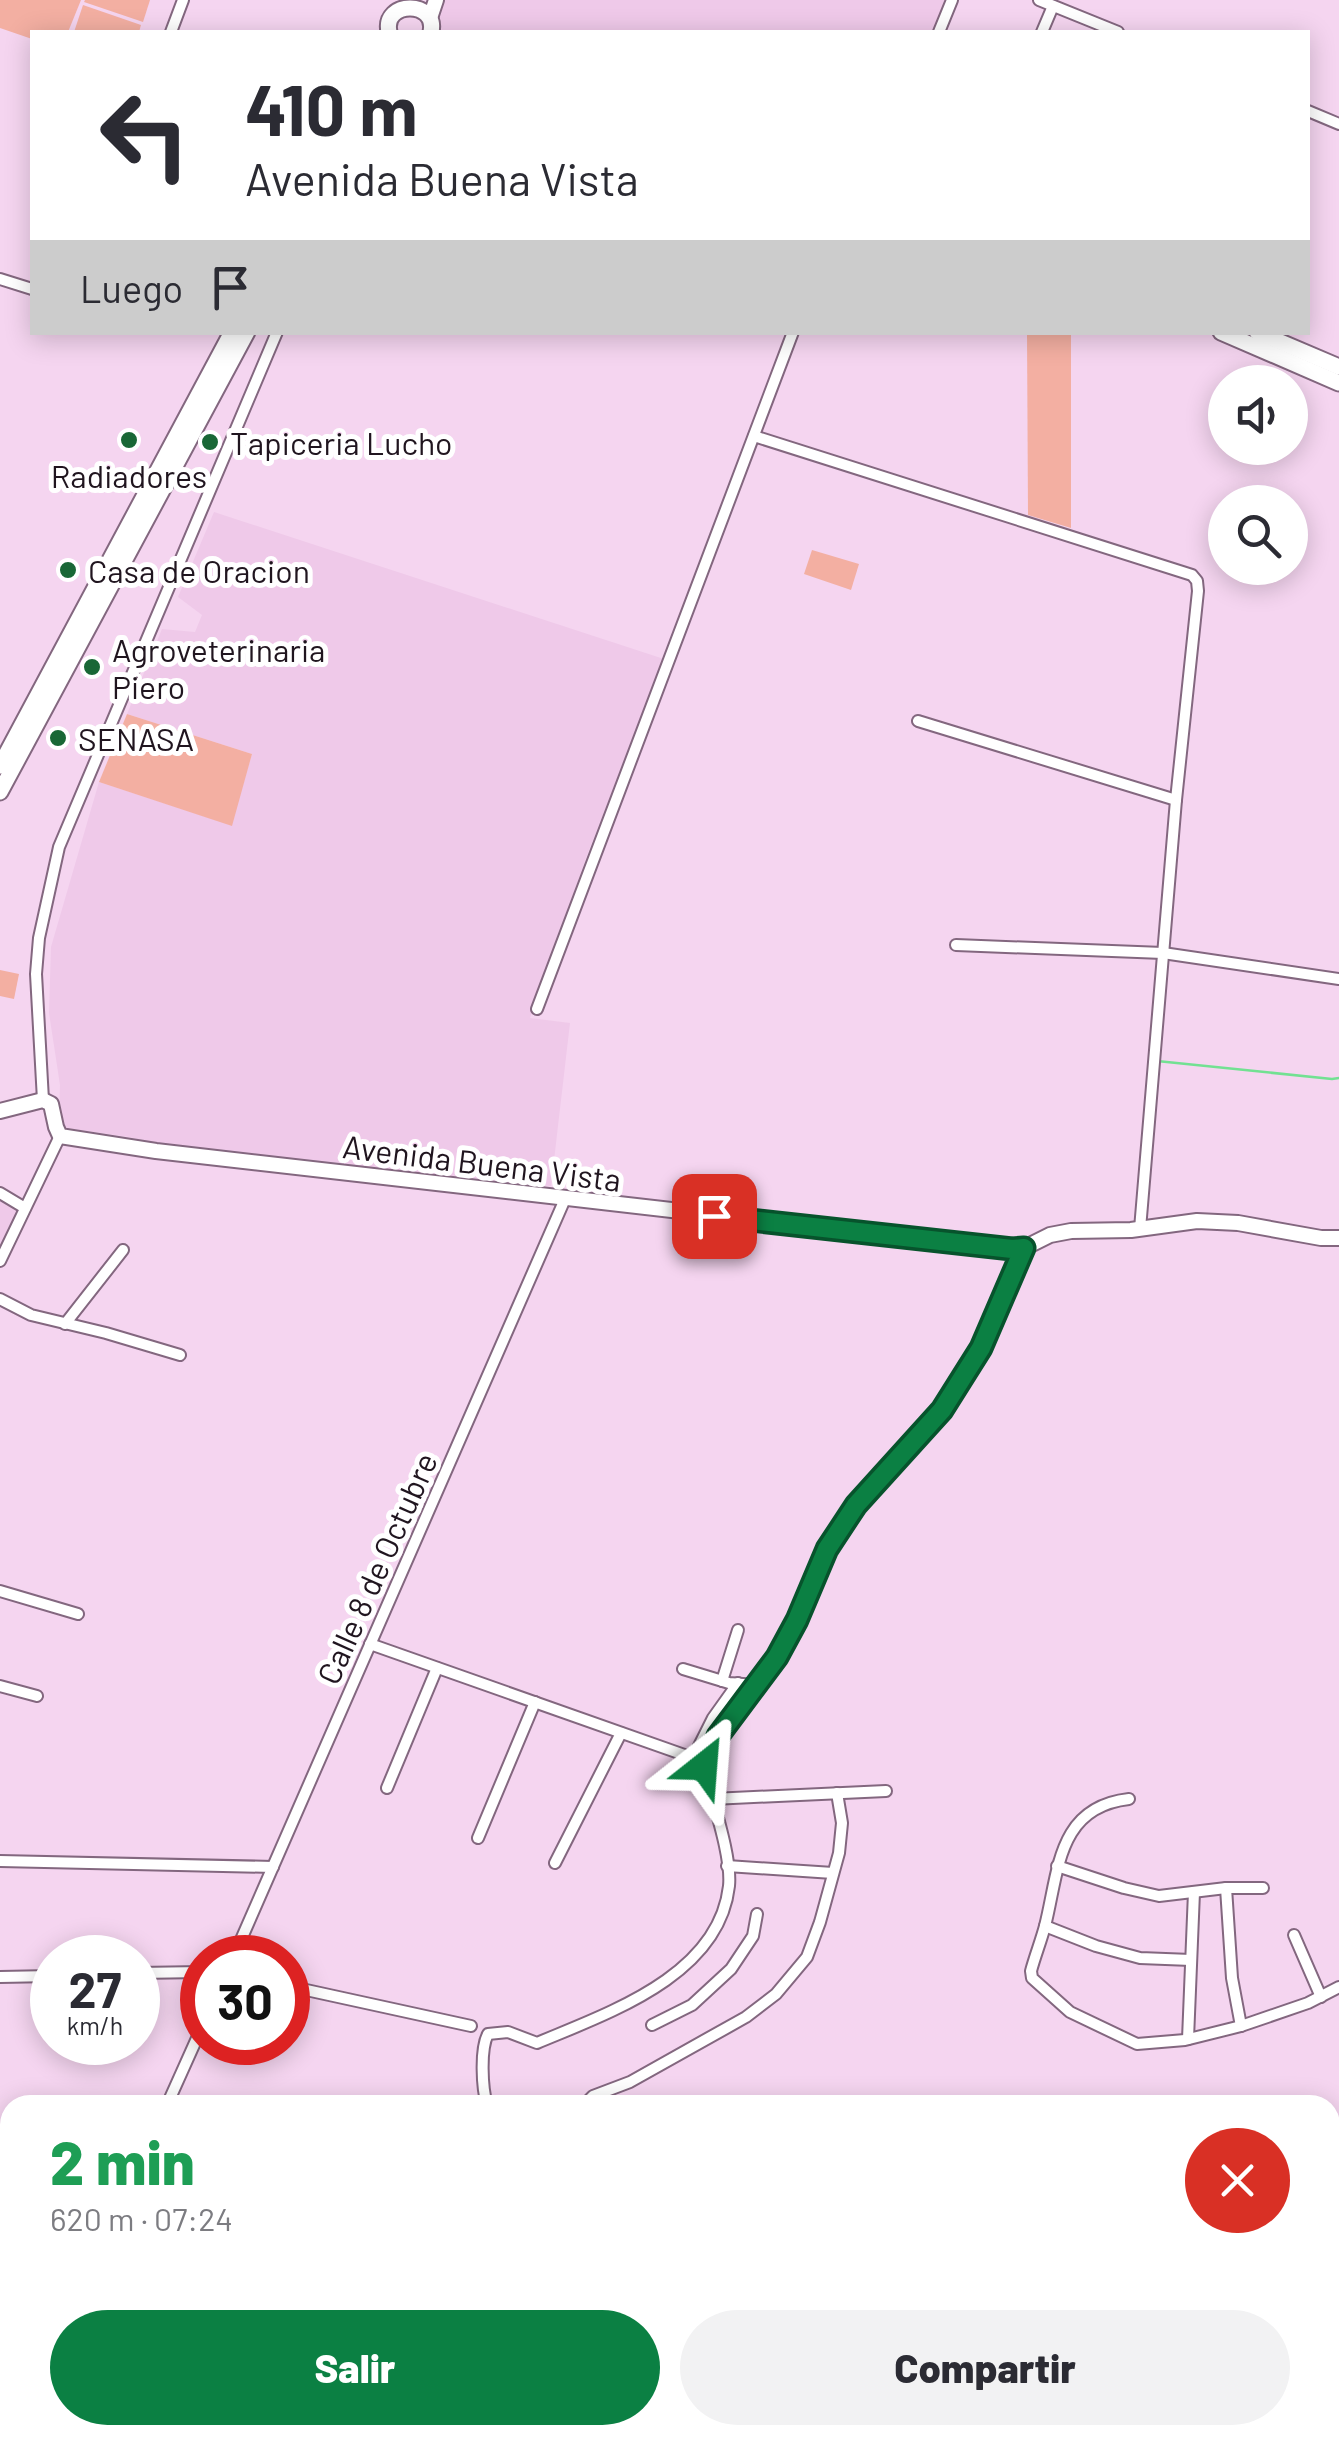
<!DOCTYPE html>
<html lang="es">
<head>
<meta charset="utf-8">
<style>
	body { margin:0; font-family:Barlow,sans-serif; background:#f2f2f3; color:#2b2b33; height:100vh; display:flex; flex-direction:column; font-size:38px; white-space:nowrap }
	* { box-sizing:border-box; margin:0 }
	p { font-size:32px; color:#7c7c81 }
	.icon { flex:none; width:55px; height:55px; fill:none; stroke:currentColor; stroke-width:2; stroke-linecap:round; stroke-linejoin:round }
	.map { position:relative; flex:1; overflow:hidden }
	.panel { position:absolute; left:0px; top:2095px; width:1340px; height:350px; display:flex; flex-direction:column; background:#fff; border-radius:30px 30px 0 0; box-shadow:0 5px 25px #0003 }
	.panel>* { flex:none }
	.banner { position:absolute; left:30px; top:30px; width:1280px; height:305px; border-radius:0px; box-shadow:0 5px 25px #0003; background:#fff; color:#2b2b33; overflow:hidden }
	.tools { position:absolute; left:1208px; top:365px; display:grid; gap:20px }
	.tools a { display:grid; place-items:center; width:100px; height:100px; border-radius:50%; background:#fff; box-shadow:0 5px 25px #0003; font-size:50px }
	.speed { position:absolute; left:30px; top:1935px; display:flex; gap:20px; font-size:50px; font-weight:700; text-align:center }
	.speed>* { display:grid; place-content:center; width:130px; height:130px; border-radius:50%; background:#fff; box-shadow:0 5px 25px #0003; line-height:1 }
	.speed small { font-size:25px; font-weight:400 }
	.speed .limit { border:15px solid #d22; background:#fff; color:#111 }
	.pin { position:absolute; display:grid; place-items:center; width:85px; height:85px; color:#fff; margin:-42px; border-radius:20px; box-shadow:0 5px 15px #0006 }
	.me { position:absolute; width:110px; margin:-55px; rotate:28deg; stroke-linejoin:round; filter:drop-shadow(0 0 8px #0008) }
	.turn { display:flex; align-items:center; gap:35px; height:210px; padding:0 50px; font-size:45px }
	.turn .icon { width:130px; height:130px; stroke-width:2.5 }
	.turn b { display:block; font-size:70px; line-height:85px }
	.then { display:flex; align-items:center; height:95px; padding:0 50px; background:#0003; gap:20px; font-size:38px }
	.round { display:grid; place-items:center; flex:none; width:105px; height:105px; border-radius:52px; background:#f2f2f3 }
	.headline { display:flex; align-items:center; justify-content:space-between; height:170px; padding:0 50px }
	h1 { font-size:60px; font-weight:800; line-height:75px; color:#1e9e55 }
	.button { display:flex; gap:20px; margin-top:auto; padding:20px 50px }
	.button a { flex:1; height:115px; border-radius:60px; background:#0b8043; color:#fff; font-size:40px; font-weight:800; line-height:115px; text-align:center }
	.button a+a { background:#f2f2f3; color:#2b2b33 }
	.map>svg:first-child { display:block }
	.built { fill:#efc9e9 }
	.green { fill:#f3afa2 }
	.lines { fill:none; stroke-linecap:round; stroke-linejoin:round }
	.stream { stroke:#72e192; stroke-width:2.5 }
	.street-casing { stroke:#83677f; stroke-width:14 }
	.secondary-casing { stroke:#83677f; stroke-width:18 }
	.primary-casing { stroke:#83677f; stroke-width:19 }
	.street { stroke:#fff; stroke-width:10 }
	.secondary { stroke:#fff; stroke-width:14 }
	.primary { stroke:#fff; stroke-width:15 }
	.route-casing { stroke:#07532c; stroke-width:25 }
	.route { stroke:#0b8043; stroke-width:18 }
	.poi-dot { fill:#196736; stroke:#fff; stroke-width:4 }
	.labels { text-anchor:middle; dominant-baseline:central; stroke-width:10; stroke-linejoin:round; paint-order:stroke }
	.poi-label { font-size:32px; fill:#20151f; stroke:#fff; text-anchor:start }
	.street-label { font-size:32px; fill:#20151f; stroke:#fff }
</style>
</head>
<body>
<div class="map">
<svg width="1339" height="2445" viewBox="0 0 1339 2445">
	<rect width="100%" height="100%" fill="#f5d5f0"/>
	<g class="built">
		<polygon points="429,0 945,0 932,32 447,32 436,29"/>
		<polygon points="214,512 664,659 586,858 530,1018 570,1023 551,1186 168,1146 129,1137 66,1128 59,1118 60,1085 49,1013 51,947 99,782 231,825 252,754 127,714 162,629 195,632 202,615 178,597"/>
		<polygon points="0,1189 23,1203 0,1248"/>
	</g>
	<g class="green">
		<polygon points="0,0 81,0 68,32 32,32 32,39 0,28"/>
		<polygon points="85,0 150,0 143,22 84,2"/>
		<polygon points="83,5 141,25 139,32 74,32"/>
		<polygon points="1027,333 1071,333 1071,528 1028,515"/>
		<polygon points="812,550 859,564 851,590 804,574"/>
		<polygon points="127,714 252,754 232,826 99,782"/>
		<polygon points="0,970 19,974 14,999 0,996"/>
	</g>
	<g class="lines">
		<polyline class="stream" points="1157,1061 1332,1079 1339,1078"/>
		<defs>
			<g id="street">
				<polyline points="1039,0 1118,32"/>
				<polyline points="171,32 183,0"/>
				<polyline points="939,32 952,0"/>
				<polyline points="1042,32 1053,6"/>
				<polyline points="1308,111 1339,124"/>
				<polyline points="0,279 32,289"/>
				<polyline points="754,436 1192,575 1197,581 1198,591 1176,800 1140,1229"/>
				<polyline points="918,721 1176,800"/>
				<polyline points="956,945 1163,953 1339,979"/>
				<polyline points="537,1009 793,332"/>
				<polyline points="43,1100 36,974 39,938 59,847 277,332"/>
				<polyline points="0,1193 25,1208"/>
				<polyline points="0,1261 60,1136"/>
				<polyline points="0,1299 31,1315 106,1333 180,1355"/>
				<polyline points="65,1324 123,1250"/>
				<polyline points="0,1591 78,1614"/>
				<polyline points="370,1644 693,1758 713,1718 738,1683"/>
				<polyline points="683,1669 729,1683 757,1685"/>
				<polyline points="722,1681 738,1630"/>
				<polyline points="0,1686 37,1696"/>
				<polyline points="387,1788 437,1668"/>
				<polyline points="712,1799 886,1791"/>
				<path d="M1129 1799C1057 1807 1059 1871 1045 1926 1041 1941 1035 1956 1031 1971L1032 1978 1070 2012 1137 2044 1185 2040 1241 2026 1308 2003 1339 1987"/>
				<polyline points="478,1838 535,1702"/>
				<polyline points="0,1861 273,1867"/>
				<polyline points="555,1863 621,1733"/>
				<polyline points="727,1866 833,1873"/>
				<polyline points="1057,1866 1124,1888 1159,1896 1226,1888 1263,1888"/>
				<polyline points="1226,1888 1232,1978 1241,2026"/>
				<polyline points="1045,1926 1096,1946 1140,1958 1191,1960"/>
				<polyline points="1294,1935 1321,1997"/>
				<polyline points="233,1958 565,1199"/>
				<polyline points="138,1973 202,1972"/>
				<polyline points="0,1977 52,1976"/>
				<polyline points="288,1986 471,2026"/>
				<polyline points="652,2025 692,2005 731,1969 753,1936 757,1914"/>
				<polyline points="1188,2039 1194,1892"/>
				<polyline points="167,2105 202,2027"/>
				<path d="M487 2105C482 2088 480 2049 488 2034L508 2032 537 2043C608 2013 719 1976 729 1886 732 1857 713 1803 706 1774 701 1743 742 1707 759 1683 773 1662 787 1641 798 1618 816 1578 828 1544 853 1508 879 1471 920 1444 946 1406 978 1356 1004 1304 1024 1248"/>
				<polyline points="584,2105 593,2096 630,2082 746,2017 776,1994 807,1957 820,1922 839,1853 842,1823 837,1793"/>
				<polyline points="1330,2221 1339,2221"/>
				<polyline points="1330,2401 1339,2386"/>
				<polyline points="14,2445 18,2435"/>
				<polyline points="210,2445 234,2435"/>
				<polyline points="785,2445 791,2435"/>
				<polyline points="1303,2445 1309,2435"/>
			</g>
			<g id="secondary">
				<polyline points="431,15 436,0"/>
				<polyline points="0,1111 43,1100 51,1104 56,1127 60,1136 156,1151 1012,1249 1024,1248 1050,1235 1071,1231 1131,1230 1197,1221 1238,1223 1321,1238 1339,1238"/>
			</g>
			<g id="primary">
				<path d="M389 32C382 0 438 0 431 32"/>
				<polyline points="1221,332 1339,383"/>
				<polyline points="1257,332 1339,367"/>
				<polyline points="0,766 232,332"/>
				<polyline points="0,792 247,332"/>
			</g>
		</defs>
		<use href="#street" class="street-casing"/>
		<use href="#secondary" class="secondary-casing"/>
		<use href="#primary" class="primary-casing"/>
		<use href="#street" class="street"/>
		<use href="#secondary" class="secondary"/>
		<use href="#primary" class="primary"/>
	</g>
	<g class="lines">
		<defs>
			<polyline id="route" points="704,1766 718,1736 777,1657 797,1620 827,1549 856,1505 942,1410 981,1348 1024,1248 1012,1249 714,1216"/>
		</defs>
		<use href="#route" class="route-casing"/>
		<use href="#route" class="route"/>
	</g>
	<g class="poi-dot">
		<circle cx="129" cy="440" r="10"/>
		<circle cx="210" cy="442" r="10"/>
		<circle cx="68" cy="570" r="10"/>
		<circle cx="92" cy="667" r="10"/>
		<circle cx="58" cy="738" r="10"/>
	</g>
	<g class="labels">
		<g class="poi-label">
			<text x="230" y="442">Tapiceria Lucho</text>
			<text x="129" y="475" text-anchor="middle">Radiadores</text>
			<text x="88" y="570">Casa de Oracion</text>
			<text x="112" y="649">Agroveterinaria<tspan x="112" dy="37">Piero</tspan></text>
			<text x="78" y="738">SENASA</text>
		</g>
		<g class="street-label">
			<text transform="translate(482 1162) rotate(7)">Avenida Buena Vista</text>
			<text transform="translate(376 1568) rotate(-66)">Calle 8 de Octubre</text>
		</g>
	</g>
</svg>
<div class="tools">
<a><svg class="icon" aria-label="sound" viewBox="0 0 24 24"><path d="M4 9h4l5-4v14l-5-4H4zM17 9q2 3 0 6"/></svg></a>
<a><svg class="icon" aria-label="search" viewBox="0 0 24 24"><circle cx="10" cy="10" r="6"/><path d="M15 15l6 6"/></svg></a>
</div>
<div class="speed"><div>27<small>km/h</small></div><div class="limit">30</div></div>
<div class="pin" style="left:714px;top:1216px;background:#d93025"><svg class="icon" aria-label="arrive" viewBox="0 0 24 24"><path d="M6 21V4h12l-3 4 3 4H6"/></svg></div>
<svg class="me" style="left:704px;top:1766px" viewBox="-20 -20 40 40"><path d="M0-17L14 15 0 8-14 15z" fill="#0b8043" stroke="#fff" stroke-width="4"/></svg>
<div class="banner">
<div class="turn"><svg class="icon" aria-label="left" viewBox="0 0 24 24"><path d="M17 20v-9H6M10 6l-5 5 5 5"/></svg><div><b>410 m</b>Avenida Buena Vista</div></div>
<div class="then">Luego<svg class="icon" aria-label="arrive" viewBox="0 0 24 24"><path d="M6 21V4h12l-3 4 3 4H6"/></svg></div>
</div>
<section class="panel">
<div class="headline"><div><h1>2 min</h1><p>620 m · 07:24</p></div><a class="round" style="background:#d93025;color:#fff"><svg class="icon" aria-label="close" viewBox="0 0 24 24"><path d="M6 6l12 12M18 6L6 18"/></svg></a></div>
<div class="button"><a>Salir</a><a>Compartir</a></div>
</section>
</div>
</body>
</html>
